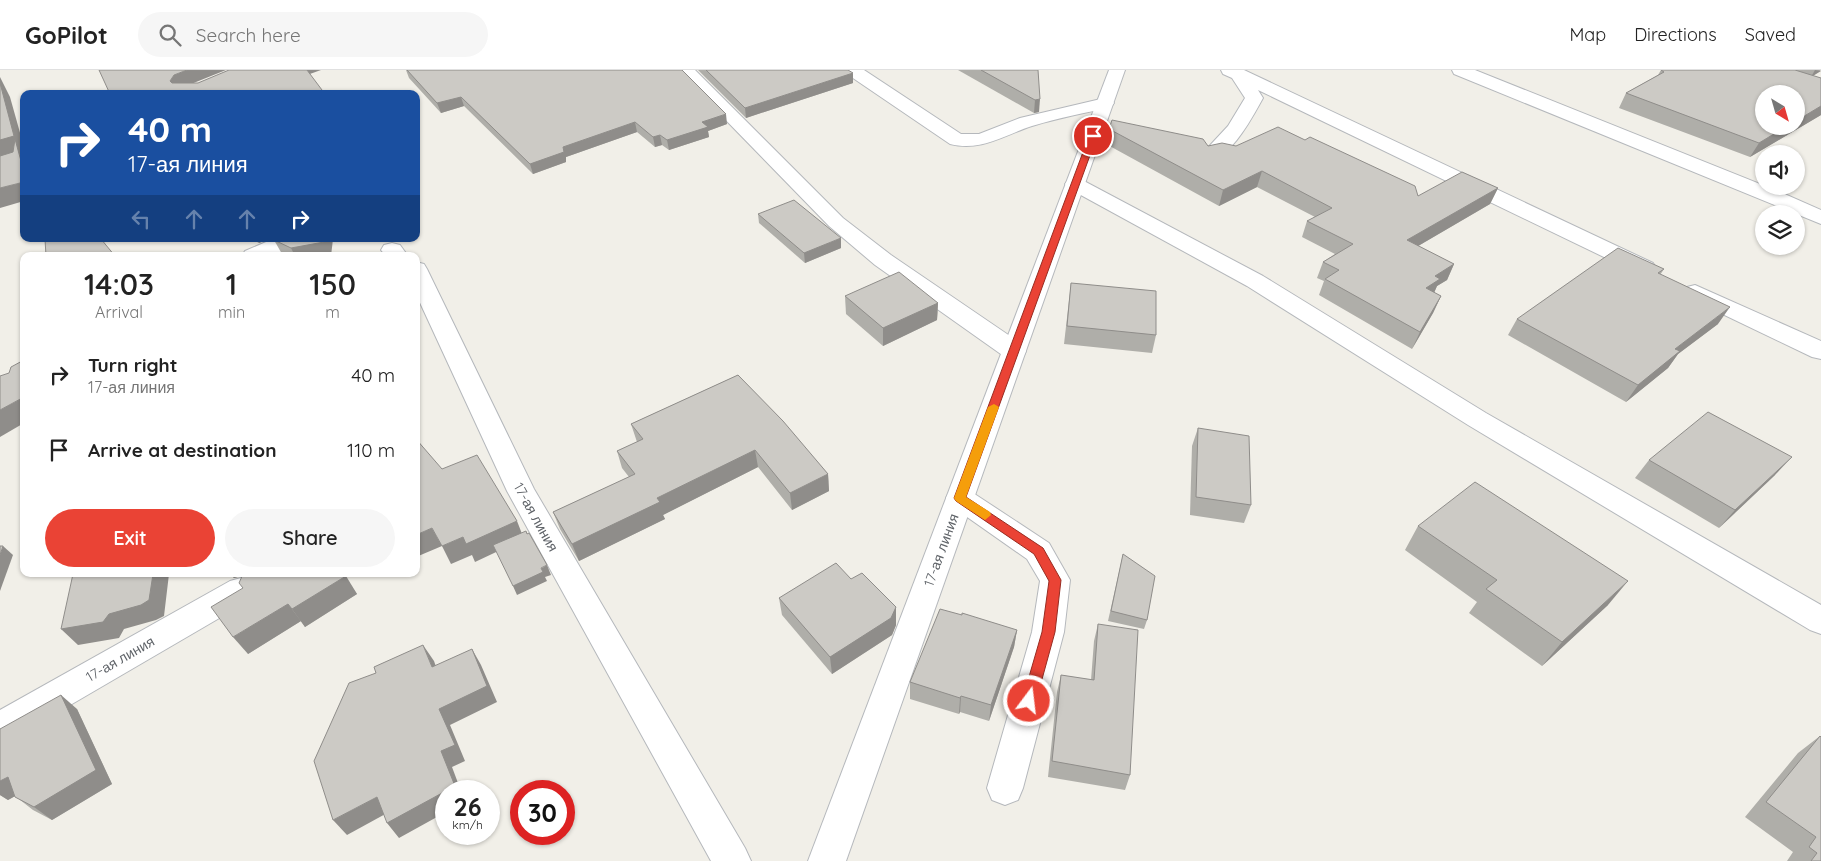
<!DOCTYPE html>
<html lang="en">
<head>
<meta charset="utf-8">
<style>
	body { margin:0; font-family:Quicksand,sans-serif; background:#f6f6f6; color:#222; height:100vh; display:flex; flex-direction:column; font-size:19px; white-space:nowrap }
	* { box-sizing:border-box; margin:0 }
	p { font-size:16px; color:#767676 }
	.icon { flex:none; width:28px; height:28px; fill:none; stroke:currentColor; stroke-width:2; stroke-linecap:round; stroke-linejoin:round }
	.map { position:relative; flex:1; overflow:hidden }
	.drawer { position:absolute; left:20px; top:182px; width:400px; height:325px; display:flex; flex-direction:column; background:#fff; border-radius:10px; box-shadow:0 1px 4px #0004 }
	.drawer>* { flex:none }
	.guide { position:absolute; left:20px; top:20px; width:400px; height:152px; border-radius:10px; box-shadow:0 1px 4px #0004; background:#1a4fa0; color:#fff; overflow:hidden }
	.needle { width:32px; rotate:143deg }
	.buttons { position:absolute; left:1755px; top:15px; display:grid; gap:10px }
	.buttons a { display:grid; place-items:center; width:50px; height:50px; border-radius:50%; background:#fff; box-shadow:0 1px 4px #0004; font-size:25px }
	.speed { position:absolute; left:435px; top:710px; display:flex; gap:10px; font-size:25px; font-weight:700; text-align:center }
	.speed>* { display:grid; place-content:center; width:65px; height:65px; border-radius:50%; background:#fff; box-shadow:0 1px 4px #0004; line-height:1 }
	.speed small { font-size:12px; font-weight:400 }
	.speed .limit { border:8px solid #d22; background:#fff; color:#111 }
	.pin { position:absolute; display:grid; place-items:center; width:42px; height:42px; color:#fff; margin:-21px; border:2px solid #fff; border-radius:50%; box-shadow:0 1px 5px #0007 }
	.me { position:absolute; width:55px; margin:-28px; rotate:15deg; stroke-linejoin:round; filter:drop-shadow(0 0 4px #0008) }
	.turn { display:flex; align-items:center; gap:18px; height:105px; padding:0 25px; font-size:22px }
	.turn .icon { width:65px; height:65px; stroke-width:2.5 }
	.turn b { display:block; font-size:35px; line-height:42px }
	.lanes { display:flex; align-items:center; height:48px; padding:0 25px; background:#0003; justify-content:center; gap:25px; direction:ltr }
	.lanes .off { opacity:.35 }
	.eta { display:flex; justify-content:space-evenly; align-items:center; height:85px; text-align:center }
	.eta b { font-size:30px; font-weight:600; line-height:35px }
	.button { display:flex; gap:10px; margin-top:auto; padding:10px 25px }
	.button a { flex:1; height:58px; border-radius:30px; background:#ea4335; color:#fff; font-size:20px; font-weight:600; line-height:58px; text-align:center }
	.button a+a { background:#f6f6f6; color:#222 }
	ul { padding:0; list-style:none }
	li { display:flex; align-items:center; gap:15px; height:75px; padding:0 25px }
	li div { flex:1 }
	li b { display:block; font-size:19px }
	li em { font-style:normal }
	header { display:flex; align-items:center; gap:30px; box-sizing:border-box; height:70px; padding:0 25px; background:#fff; border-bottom:1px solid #e0e0e0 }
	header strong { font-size:24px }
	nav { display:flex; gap:28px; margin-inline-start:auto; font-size:18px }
	.search { width:350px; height:45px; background:#f6f6f6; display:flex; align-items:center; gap:12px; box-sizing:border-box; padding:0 18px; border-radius:28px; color:#767676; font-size:19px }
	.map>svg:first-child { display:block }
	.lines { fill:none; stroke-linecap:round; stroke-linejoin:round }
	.minor-casing { stroke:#b5b8bc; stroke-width:2 }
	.tertiary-casing { stroke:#b5b8bc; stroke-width:2 }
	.minor { fill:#fff; fill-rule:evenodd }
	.tertiary { fill:#fff; fill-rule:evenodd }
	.wall { fill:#afaea9 }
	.shaded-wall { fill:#8f8d8a }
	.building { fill:#cccac5; stroke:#8f8d8a }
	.route { fill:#ea4335; stroke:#982c22 }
	.slow { fill:#f59e0b }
	.labels { text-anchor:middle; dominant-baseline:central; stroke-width:4; stroke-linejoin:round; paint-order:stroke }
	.street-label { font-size:14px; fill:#5f6368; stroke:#fff }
</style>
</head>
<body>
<header>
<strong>GoPilot</strong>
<div class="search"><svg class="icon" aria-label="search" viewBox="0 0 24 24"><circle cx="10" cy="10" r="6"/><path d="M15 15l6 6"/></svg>Search here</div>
<nav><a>Map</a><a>Directions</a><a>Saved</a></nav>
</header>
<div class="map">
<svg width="1821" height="791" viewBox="0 0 1821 791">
	<rect width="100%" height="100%" fill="#f1efe8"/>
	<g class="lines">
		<defs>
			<g id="minor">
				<polygon points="677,0 695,0 843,148 891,185 1023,275 1026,281 1023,287 1014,289 1005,287 875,195 829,156"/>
				<path d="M845 0H864L961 64H979L1020 48 1105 28 1111 29 1114 33 1111 37C1085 43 1058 48 1032 56 1004 65 981 82 950 74L847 4Z"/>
				<path d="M1221 0H1244L1653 193 1656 198 1653 203 1645 205 1637 203 1258 20 1263 28C1253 46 1228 95 1204 89L1201 85 1228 56 1245 28 1232 8 1223 4Z"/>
				<polygon points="1452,0 1475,0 1780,122 1821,140 1821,154 1454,4"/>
				<polygon points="1075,108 1082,110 1263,206 1486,343 1821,535 1821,564 1810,560 1468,355 1247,216 1068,118 1065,114 1068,110"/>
				<path d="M273 169H301C289 186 260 187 242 186L245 181Z"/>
				<polygon points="392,173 400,175 408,186 386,186 381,180 384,175"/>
				<polygon points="416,192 424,194 427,199 534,419 745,778 751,791 711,791 507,421 416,224"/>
				<polygon points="1695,215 1821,271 1821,289 1812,287 1687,227 1684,222 1687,217"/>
				<polygon points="960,417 970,421 1049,473 1070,510 1064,562 1023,718 1018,730 1005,735 992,730 987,718 1032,562 1040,511 1027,489 950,435 946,428 950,421"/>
				<polygon points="241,508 252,511 256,520 252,529 12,669 0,674 0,640 230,511"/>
			</g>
			<polygon id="tertiary" points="1109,0 1125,0 846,791 808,791"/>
		</defs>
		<use href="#minor" class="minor-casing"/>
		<use href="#tertiary" class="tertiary-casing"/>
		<use href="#minor" class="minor"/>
		<use href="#tertiary" class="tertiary"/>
	</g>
	<g class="wall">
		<polygon points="406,0 682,0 727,54 708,61 709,67 669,80 662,75 655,77 637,62 566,87 566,92 533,104 464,36 441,43 409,8"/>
		<polygon points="698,0 848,0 853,13 746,48"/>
		<polygon points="958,0 1038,0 1039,42 1034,43"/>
		<polygon points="1661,0 1821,0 1813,6 1821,8 1821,45 1750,87 1619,38 1626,23 1658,5"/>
		<polygon points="1109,59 1208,76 1418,126 1498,118 1490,134 1418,176 1454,194 1447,210 1437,216 1434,223 1441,226 1433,243 1412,279 1319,225 1324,211 1317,208 1323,192 1335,184 1302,167 1307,151 1315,147 1257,117 1219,136 1106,74"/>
		<polygon points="758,144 841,178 805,193 759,153"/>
		<polygon points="251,169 269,169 259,173"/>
		<polygon points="274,170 331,186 286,186 282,184"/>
		<polygon points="1664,199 1660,205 1718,254 1678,284 1668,298 1626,332 1508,265 1517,249"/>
		<polygon points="1071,213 1156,265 1152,283 1064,274"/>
		<polygon points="845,226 938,233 937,250 883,276 846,244"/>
		<polygon points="738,305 828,404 829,421 792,440 758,397 663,445 665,449 579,491 560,459 553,442 629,407 622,398 617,381 637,372 631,354"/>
		<polygon points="1198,358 1251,435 1244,453 1190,445 1192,376"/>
		<polygon points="1649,390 1775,405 1719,458 1635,408"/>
		<polygon points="1418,456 1608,535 1542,596 1469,543 1477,532 1405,480"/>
		<polygon points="1123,484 1147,550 1144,559 1108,551"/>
		<polygon points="230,504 343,504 357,524 305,557 301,551 248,584 242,506 234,508"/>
		<polygon points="779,528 896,555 892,565 832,604 782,545"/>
		<polygon points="1098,554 1130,705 1125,720 1048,707 1057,622 1061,605 1091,610 1094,571"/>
		<polygon points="1017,560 1014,577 989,651 960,642 959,644 910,629 910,612"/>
		<polygon points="77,639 112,714 52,750 33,740 15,726 8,730 0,725 0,659"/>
		<polygon points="1820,666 1821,791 1787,791 1793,782 1745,747 1798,683"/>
	</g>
	<g class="shaded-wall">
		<polygon points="187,0 226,0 181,18 177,24 170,11 174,5"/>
		<polygon points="304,0 321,0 307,5"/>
		<polygon points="1815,0 1821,1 1811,7"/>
		<polygon points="853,3 853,13 746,48 745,38"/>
		<polygon points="0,7 10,27 24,77 24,102 0,89"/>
		<polygon points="461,27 464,36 441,43 437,33"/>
		<polygon points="1040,29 1039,42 1034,43 1035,30"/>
		<polygon points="1821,36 1821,45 1750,87 1759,73 1787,56 1796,56 1796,51"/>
		<polygon points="726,44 727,54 708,61 709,67 669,80 667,70 702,52"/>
		<polygon points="635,52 637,62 566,87 566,92 533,104 530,94 563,77"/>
		<polygon points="660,65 662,75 655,77 653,67"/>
		<polygon points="1262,101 1257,117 1219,136 1223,120"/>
		<polygon points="24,112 24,131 0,138 0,118"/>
		<polygon points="1498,118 1490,134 1401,186 1407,170"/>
		<polygon points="841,168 841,178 805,193 804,183"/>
		<polygon points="257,169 269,169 259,173"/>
		<polygon points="325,169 333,169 331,186 295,186 291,178"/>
		<polygon points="1454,194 1447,210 1437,216 1433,225 1426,218 1435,206"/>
		<polygon points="1441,226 1433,243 1412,279 1420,262"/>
		<polygon points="938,233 937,250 883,276 883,258"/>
		<polygon points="1730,237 1718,254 1678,284 1668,298 1626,332 1638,315 1675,279"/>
		<polygon points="24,327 24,353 0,367 0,340"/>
		<polygon points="755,380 758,397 663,445 665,449 579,491 572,474 657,428"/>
		<polygon points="1792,387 1775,405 1719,458 1735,440"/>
		<polygon points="828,404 829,421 792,440 790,423"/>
		<polygon points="517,451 524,469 475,492 472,485 451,494 442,476 463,467"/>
		<polygon points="432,458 442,476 416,487 416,465"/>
		<polygon points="3,476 13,485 0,521 0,485"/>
		<polygon points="547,495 551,505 545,507 547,511 517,525 513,516"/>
		<polygon points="153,504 169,504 164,546 156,550 124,559 119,568 78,575 61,559 109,544"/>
		<polygon points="230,504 240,504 241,506 234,508"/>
		<polygon points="346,506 357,524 305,557 292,539"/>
		<polygon points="1628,511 1608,535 1542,596 1562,572"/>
		<polygon points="288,534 301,551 248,584 233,567"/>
		<polygon points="896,537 896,555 892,565 832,604 830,587"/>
		<polygon points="1017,560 1014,577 989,651 991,635"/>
		<polygon points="423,575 434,591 442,614 432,597"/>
		<polygon points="472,579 481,595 497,632 450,655 465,691 452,697 461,721 446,721 446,742 399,768 387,753 441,681 439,639"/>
		<polygon points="61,625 77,639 112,714 52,750 34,737"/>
		<polygon points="961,626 960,642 959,644 960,628"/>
		<polygon points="8,707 26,720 8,730 0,725 0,711"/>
		<polygon points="377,727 389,742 347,765 333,750"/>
	</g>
	<g class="building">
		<polygon points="99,0 187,0 174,5 170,11 172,13 198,13 229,0 307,0 325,24 110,24"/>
		<polygon points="407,0 682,0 726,44 702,52 708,57 667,70 660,65 653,67 635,52 563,77 564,82 530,94 461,27 437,33"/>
		<polygon points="706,0 848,0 853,3 745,38"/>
		<polygon points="981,0 1038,0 1040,29 1035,30"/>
		<polygon points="1661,0 1795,0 1821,8 1821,36 1796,51 1796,24 1764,24 1764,56 1787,56 1759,73 1626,23 1664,2"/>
		<polygon points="0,13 14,66 0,70"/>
		<polygon points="1112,50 1203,69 1208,76 1222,73 1236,76 1278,57 1305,70 1310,67 1415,116 1418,126 1462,102 1498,118 1407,170 1454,194 1435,206 1440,209 1426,218 1441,226 1420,262 1325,209 1339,200 1323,192 1353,174 1307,151 1332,138 1262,101 1223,120 1109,59"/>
		<polygon points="15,69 24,102 24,112 0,118 0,86 13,82"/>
		<polygon points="794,130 841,168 804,183 758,144"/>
		<polygon points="45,169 101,169 115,186 46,186"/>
		<polygon points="276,169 325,169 324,172 291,178 274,170"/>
		<polygon points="1618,178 1664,199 1658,203 1730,237 1675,279 1680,281 1638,315 1517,249"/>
		<polygon points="899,202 938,233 883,258 845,226"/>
		<polygon points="1071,213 1156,221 1156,265 1067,256"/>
		<polygon points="24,290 24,327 0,340 0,306 9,303 11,297"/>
		<polygon points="738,305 783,351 828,404 790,423 755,380 657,428 660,432 572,474 553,442 635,404 617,381 643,369 631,354"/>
		<polygon points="1708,342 1792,387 1735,440 1649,390"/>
		<polygon points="1198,358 1249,366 1251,435 1196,427"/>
		<polygon points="416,369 442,399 477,385 517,451 466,474 463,467 442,476 432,458 416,465"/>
		<polygon points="1475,412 1628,511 1562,572 1486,519 1497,510 1418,456"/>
		<polygon points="526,461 527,464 529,463 547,495 541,498 543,502 513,516 493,475"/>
		<polygon points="0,476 3,476 0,485"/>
		<polygon points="1123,484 1155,506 1147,550 1111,541"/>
		<polygon points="836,493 851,509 862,503 896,537 891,548 830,587 779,528"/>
		<polygon points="73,504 153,504 149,530 141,535 109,544 103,552 61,559"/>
		<polygon points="243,504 343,504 346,506 292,539 288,534 233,567 211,537 243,518 239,513"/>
		<polygon points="940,539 962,545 962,543 1017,560 991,635 961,626 960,628 910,612"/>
		<polygon points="1098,554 1138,560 1130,705 1052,691 1061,605 1094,610"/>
		<polygon points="423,575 432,597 472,579 487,616 439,639 455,675 441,681 455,716 387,753 377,727 333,750 314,691 349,613 376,603 374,597"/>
		<polygon points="61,625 96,700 34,737 15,727 8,707 0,711 0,659"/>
		<polygon points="1820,666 1821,667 1821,791 1811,791 1817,783 1809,777 1816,767 1766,732"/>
	</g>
	<polygon class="route" points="1093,63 1097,66 966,427 1043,478 1061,510 1055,562 1036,631 1034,635 1029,637 1024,635 1022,631 1042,562 1049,511 1034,484 956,431 954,428 1089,66"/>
	<polygon class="slow" points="994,334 999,337 966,427 990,442 991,445 985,450 956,431 954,428 988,337"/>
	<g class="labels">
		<g class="street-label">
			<text transform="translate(536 447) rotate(61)">17-ая линия</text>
			<text transform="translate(941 480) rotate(-70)">17-ая линия</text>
			<text transform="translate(120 589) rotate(-30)">17-ая линия</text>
		</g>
	</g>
</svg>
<div class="buttons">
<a><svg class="needle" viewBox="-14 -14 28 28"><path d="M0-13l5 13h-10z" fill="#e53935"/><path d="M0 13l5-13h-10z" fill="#767676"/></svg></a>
<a><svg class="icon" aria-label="sound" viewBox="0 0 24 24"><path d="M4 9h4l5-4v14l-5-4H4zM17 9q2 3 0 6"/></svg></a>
<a><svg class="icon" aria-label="layers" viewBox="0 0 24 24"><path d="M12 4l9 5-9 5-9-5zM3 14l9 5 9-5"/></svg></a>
</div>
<div class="speed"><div>26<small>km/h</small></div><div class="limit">30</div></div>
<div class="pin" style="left:1093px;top:66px;background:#d93025"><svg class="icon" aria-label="arrive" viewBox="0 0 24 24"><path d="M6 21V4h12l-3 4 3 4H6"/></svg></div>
<svg class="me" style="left:1029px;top:631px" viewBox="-20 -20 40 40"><circle r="17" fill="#ea4335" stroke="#fff" stroke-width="3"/><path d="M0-11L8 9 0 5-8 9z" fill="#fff"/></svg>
<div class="guide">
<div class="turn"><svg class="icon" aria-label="right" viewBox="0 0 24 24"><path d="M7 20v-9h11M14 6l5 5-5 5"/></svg><div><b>40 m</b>17-ая линия</div></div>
<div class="lanes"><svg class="icon off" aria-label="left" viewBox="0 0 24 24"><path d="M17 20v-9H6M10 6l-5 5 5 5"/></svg><svg class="icon off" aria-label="ahead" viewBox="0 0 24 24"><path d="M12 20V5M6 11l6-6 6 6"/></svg><svg class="icon off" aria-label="ahead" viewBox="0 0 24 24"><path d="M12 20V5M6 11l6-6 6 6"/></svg><svg class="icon" aria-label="right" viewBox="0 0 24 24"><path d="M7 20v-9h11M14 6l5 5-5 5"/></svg></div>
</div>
<section class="drawer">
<div class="eta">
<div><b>14:03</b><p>Arrival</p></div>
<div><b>1</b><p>min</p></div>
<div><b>150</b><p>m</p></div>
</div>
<ul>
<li><svg class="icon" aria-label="right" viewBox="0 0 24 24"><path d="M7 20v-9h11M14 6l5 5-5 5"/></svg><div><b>Turn right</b><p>17-ая линия</p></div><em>40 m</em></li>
<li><svg class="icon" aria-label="arrive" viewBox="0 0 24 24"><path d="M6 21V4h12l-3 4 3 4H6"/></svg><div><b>Arrive at destination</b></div><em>110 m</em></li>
</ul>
<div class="button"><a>Exit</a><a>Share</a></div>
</section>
</div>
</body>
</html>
